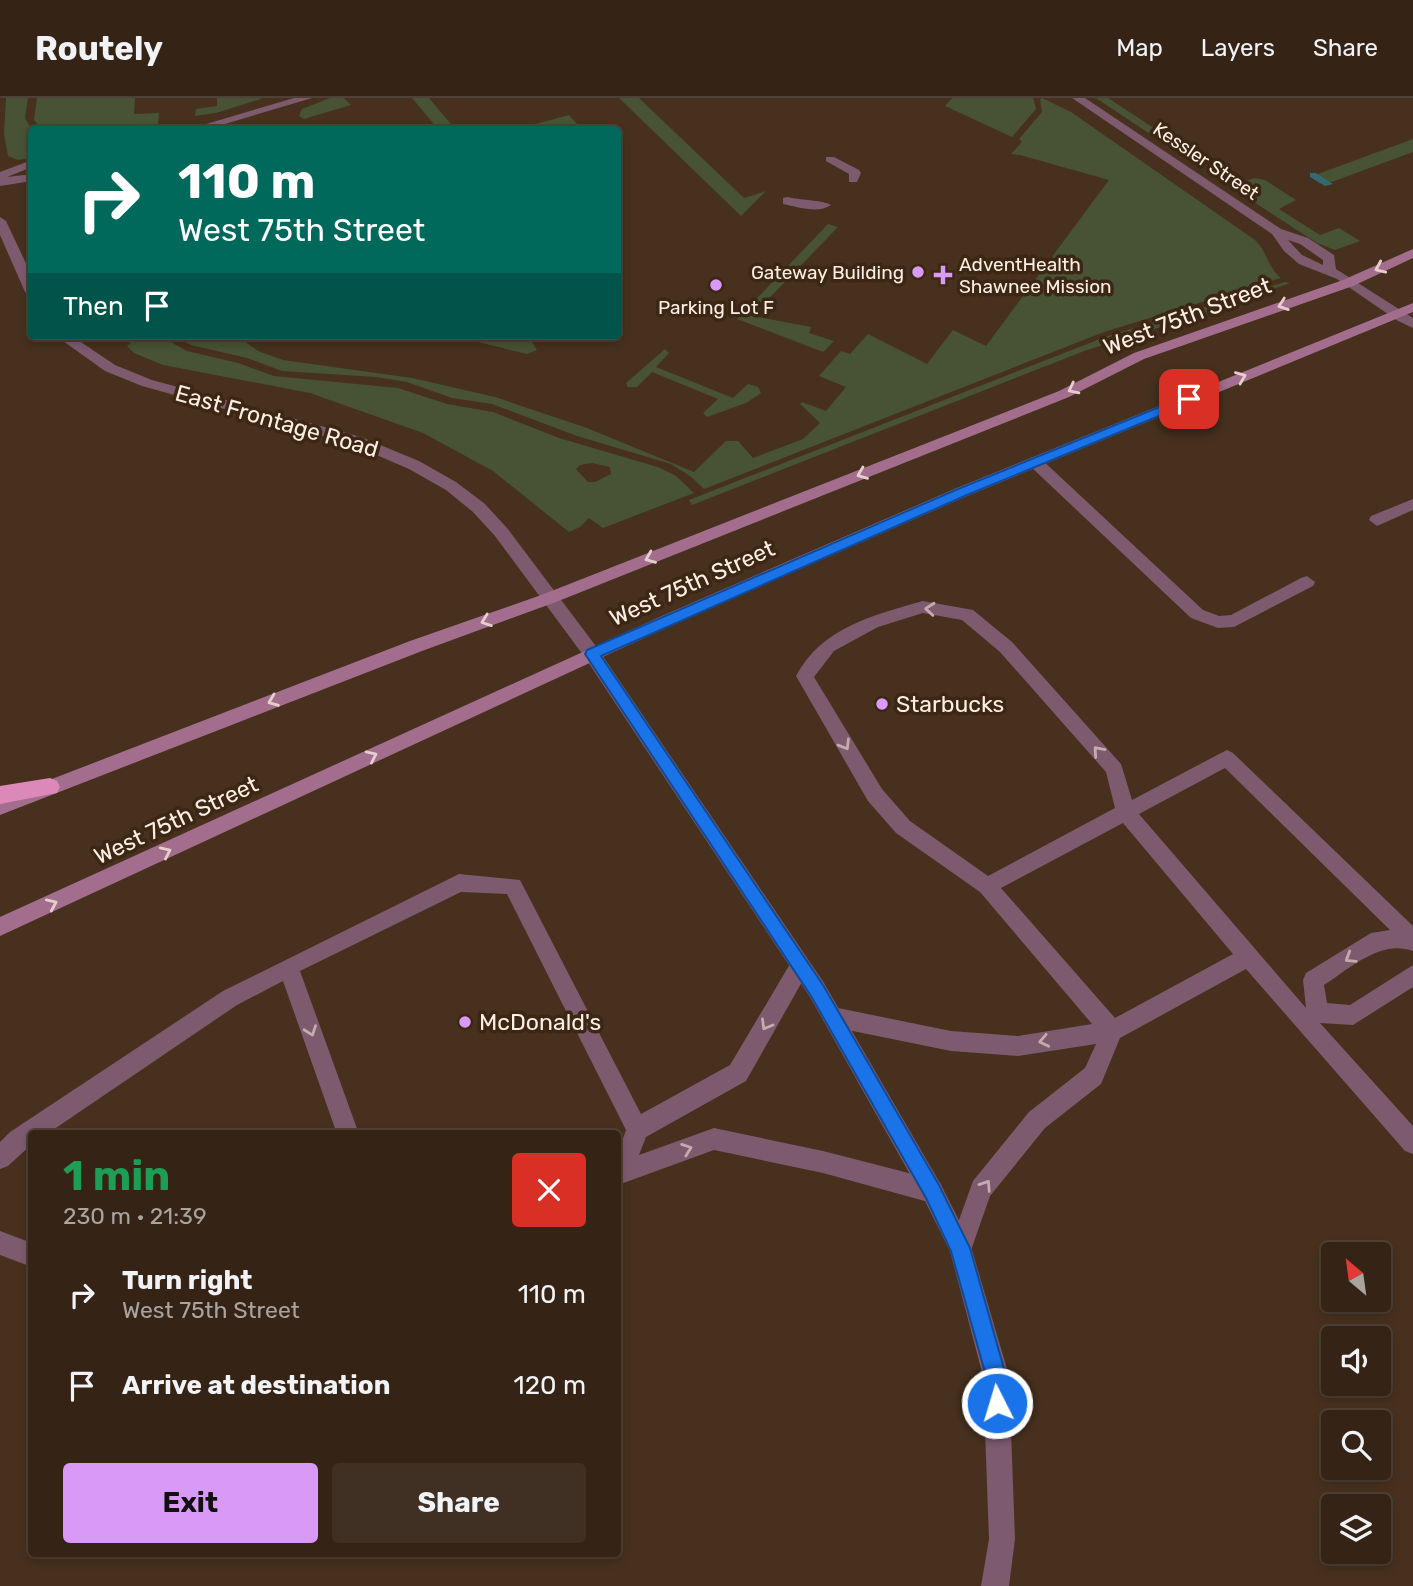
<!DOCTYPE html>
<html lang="en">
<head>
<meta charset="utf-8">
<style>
	body { margin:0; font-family:Rubik,sans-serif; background:#403023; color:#f1f3f6; height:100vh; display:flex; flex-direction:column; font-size:26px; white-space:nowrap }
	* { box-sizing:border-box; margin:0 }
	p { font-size:23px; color:#aaa4a1 }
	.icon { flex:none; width:38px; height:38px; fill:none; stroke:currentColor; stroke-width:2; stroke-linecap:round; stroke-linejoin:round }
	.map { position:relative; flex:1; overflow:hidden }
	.sheet { position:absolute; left:28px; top:1032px; width:593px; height:427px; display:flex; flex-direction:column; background:#352416; border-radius:7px; box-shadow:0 4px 10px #0003,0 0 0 2px #4f4135 }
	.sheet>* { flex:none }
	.top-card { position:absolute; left:28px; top:28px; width:593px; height:214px; border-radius:7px; box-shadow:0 4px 10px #0003,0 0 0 2px #4f4135; background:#00695c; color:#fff; overflow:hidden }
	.needle { width:46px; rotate:331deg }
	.buttons { position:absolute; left:1321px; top:1144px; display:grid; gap:14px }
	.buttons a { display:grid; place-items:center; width:70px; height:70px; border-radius:7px; background:#352416; box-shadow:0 4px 10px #0003,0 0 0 2px #4f4135; font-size:35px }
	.pin { position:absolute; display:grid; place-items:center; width:60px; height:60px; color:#fff; margin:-30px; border-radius:14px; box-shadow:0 4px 10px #0006 }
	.me { position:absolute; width:77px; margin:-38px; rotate:355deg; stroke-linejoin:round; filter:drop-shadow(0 0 5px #0008) }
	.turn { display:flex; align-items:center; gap:24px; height:147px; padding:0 35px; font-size:32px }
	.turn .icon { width:91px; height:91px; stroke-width:2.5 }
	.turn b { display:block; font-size:49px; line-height:60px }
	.then { display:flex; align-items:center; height:66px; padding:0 35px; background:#0003; gap:14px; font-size:26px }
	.round { display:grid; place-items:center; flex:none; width:74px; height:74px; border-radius:7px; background:#403023 }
	.headline { display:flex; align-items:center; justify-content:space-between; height:119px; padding:0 35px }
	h1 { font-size:42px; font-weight:700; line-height:52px; color:#1e9e55 }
	.button { display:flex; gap:14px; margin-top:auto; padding:14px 35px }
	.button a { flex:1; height:80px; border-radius:7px; background:#d99af7; color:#111; font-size:28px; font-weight:700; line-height:80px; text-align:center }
	.button a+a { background:#403023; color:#f1f3f6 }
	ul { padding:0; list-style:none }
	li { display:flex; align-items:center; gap:21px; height:91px; padding:0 35px }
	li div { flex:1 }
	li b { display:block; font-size:26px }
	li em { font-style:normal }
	header { display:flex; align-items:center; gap:42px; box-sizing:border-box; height:98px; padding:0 35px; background:#352416; border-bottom:2px solid #4f4135 }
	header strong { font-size:33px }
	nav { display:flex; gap:38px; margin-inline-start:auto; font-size:24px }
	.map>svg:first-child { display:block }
	.green { fill:#475334; fill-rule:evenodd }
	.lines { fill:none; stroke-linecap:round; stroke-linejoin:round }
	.stream { fill:#336970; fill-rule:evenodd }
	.service { fill:#7d5a6e; fill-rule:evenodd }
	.minor { fill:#7d5a6e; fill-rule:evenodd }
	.tertiary { fill:#7d5a6e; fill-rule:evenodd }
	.secondary { fill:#a36e8d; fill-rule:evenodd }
	.motorway { fill:#dc89ba; fill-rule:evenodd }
	.oneway { stroke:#e7cece }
	.oneway2 { stroke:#c4abae }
	.route { fill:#1a73e8; stroke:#114b97; stroke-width:2 }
	.poi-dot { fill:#d99af7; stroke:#3c2614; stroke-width:2.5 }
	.labels { text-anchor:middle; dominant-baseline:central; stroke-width:7; stroke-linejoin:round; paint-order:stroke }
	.far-street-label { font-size:19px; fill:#feeee3; stroke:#3c2614 }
	.far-poi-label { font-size:19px; fill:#feeee3; stroke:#3c2614; text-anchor:start }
	.street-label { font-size:23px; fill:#feeee3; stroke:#3c2614 }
	.poi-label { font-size:23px; fill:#feeee3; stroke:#3c2614; text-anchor:start }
</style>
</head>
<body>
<header>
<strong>Routely</strong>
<nav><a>Map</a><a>Layers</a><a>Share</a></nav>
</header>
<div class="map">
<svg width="1413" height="1488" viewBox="0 0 1413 1488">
	<rect width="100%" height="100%" fill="#47301e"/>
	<g class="green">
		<polygon points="6,0 28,0 25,20 32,32 31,60 18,62 8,58 4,36"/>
		<polygon points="37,0 135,0 134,16 159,15 158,26 98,32 43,31 34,22"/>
		<polygon points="217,0 260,0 261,1 216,15 195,18 196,11 217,8"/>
		<polygon points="330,0 344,0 351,7 304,21 299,18 302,11"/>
		<polygon points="412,0 429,0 455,31 438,31"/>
		<polygon points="619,0 639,0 744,100 766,93 741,118"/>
		<polygon points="952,0 1033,0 1036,11 1012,39 945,8"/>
		<path d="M1042 0 1071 14 1255 142C1267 153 1268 170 1281 180L1104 234 704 391 690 378 671 366 577 338 492 306 452 300 407 284 376 279 282 273 247 260 191 247 174 238H237L258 253 283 262 412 280 495 299 587 330 694 374 726 343H738L753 360 803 341 820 325 800 306 802 304 826 313 846 289 819 278 841 253 850 256 868 236 927 266 953 232 986 248 1109 82 1020 57 1011 56 1022 44 1019 41 1042 14 1040 1Z"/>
		<polygon points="1096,0 1108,0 1198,59 1189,62"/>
		<polygon points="569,17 578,27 562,31 521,30"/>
		<polygon points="1413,41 1413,54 1329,85 1315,77"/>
		<polygon points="1254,80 1265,82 1296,102 1279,111 1320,137 1339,130 1360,143 1335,152 1317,145 1240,95 1241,85"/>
		<polygon points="828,126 838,129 752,218 811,229 809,235 834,243 823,254 737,221"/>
		<polygon points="1285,184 1290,185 1215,212 1087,252 692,407 689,402 1105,239"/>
		<path d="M104 238H160L187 253 238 265 274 278 398 290 447 306 493 314 559 340 658 369 676 378 694 395 603 430 589 420 580 429 569 434 493 373 423 335 310 295 163 267 134 255 127 248 131 245 123 242C116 246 111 243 104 238ZM592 365 610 369 611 376 595 384H588L576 371 580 367Z"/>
		<polygon points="453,238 491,238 493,241 528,238 537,252 527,256"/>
		<polygon points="665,251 669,255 656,269 733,300 748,286 758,289 761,295 746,305 707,319 703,315 718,301 652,274 637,289 628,289 626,285"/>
	</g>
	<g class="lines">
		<polygon class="stream" points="1310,75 1316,75 1333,86 1325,88 1310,79"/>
		<g class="service">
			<polygon points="294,0 312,0 205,32 186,32"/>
			<polygon points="826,59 834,59 859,72 861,75 857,84 849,84 849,76 826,63"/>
			<polygon points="32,62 32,69 7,79 32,76 32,83 0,88 0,74"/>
			<path d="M787 99C799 102 823 102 831 107 818 116 798 109 783 106V100Z"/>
			<polygon points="1035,359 1040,360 1203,512 1219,518 1231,517 1301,480 1307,478 1315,484 1313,488 1234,529 1218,530 1191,520 1030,368 1027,364 1030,360"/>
			<path d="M923 503 973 512 1012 544 1121 666 1132 702 1221 655 1227 652 1233 655 1413 828V853C1381 841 1350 870 1324 887L1327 905 1350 907 1413 867V889L1353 927 1320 925 1413 1028V1056L1405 1053 1246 871 1120 940 1101 986 1045 1030 990 1098 969 1158 961 1162 953 1158 949 1150 973 1083 1029 1014 1085 970 1096 946 1018 958 951 953 833 929 826 926 822 919 826 912 833 909 951 933 1018 938 1092 926 980 794 896 735 868 703 796 578C822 529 874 517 923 503ZM923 515 962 522 1000 554 1106 674 1115 710 988 778 910 723 882 691 814 579 834 553 878 529ZM1225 670 1390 832 1371 835 1306 875 1303 882 1306 910 1139 716ZM1123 725 1233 856 1115 920 1001 790Z"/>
			<polygon points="459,776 520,782 641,1016 730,967 793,861 800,858 807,861 810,868 807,875 746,983 646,1039 639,1057 714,1030 823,1053 932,1081 940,1085 944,1093 940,1101 932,1105 823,1075 714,1052 618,1087 618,1054 626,1032 507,796 461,794 300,873 359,1036 337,1036 283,883 237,907 47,1036 32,1036 32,1046 8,1068 0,1071 0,1044 10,1034 223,893"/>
			<polygon points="0,1133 32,1145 32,1169 0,1157"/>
		</g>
		<g class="minor">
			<path d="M1072 0H1085L1281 131 1308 140 1334 157 1336 171 1413 220V230L1398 223 1337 181 1299 166 1284 153 1272 136ZM1288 142 1300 146 1323 162V167L1302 157Z"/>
			<polygon points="1413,401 1413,412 1377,428 1369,422 1371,418"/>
		</g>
		<g class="tertiary">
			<polygon points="0,119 6,123 32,178 32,198 25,194 0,137"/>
			<polygon points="56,238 72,238 115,267 152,282 361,339 419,363 456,384 485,406 507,430 598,551 824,885 940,1085 969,1142 1009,1278 1015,1441 1009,1488 981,1488 989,1441 983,1278 950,1153 924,1101 810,899 586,561 495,438 473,414 446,392 409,371 351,346 142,288 105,273"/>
		</g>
		<g class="secondary">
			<polygon points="1413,151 1413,160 1353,188 1144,261 1069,299 556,504 422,553 0,717 0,701 410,543 544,496 1059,293 1134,255 1343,182"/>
			<polygon points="1413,205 1413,214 967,398 674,526 0,838 0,819 662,518 957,390"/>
		</g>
		<polygon class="motorway" points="50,680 57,683 60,689 57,695 0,706 0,688"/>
	</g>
	<defs><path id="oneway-chevron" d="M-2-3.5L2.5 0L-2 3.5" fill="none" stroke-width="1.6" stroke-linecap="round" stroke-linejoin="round" transform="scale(1.75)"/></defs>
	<g class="oneway">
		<use href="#oneway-chevron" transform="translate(1380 170) rotate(156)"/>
		<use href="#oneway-chevron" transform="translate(1283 207) rotate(161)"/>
		<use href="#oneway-chevron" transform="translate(1241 279) rotate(-22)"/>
		<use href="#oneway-chevron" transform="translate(1073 291) rotate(153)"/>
		<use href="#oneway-chevron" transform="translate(862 376) rotate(158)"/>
		<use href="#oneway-chevron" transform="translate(650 460) rotate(158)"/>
		<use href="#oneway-chevron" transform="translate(486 523) rotate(160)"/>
		<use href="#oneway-chevron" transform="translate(273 603) rotate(159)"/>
		<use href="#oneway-chevron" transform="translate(372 658) rotate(-25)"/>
		<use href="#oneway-chevron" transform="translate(166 754) rotate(-25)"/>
		<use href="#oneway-chevron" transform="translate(52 806) rotate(-24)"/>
	</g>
	<g class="oneway2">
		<use href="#oneway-chevron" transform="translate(930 511) rotate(-175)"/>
		<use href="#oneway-chevron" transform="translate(845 647) rotate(59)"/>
		<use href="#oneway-chevron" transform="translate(1098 653) rotate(-131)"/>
		<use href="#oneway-chevron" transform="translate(1350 860) rotate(148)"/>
		<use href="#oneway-chevron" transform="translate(766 927) rotate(120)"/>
		<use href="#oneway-chevron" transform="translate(311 933) rotate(70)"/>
		<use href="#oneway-chevron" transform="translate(1044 943) rotate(168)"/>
		<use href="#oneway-chevron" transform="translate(687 1051) rotate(-20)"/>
		<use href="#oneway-chevron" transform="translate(986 1087) rotate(-57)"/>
	</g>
	<polygon class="route" points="1189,297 1195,301 1193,304 967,397 601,558 823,887 939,1087 970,1150 1006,1278 1008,1305 1005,1312 997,1315 990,1312 987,1305 986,1278 951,1153 926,1100 811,898 585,556 587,552 958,391"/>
	<g class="poi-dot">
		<circle cx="918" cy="174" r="7"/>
		<path d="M939.5 166.5h7v7h7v7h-7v7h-7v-7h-7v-7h7z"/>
		<circle cx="716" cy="187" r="7"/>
		<circle cx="882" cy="606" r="7"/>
		<circle cx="465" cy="924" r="7"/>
	</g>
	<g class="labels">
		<g class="far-street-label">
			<text transform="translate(1206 63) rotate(34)">Kessler Street</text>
		</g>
		<g class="far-poi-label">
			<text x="959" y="166">AdventHealth<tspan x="959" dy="22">Shawnee Mission</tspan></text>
			<text x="904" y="174" text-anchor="end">Gateway Building</text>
			<text x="716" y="209" text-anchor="middle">Parking Lot F</text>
		</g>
		<g class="street-label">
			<text transform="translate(1187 218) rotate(-21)">West 75th Street</text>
			<text transform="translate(277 323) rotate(16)">East Frontage Road</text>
			<text transform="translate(692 485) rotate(-24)">West 75th Street</text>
			<text transform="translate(176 722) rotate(-25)">West 75th Street</text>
		</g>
		<g class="poi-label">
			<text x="896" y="606">Starbucks</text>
			<text x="479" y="924">McDonald's</text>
		</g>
	</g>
</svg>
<div class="buttons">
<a><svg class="needle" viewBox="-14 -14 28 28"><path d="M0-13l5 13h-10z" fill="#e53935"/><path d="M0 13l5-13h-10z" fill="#aaa4a1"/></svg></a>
<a><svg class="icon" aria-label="sound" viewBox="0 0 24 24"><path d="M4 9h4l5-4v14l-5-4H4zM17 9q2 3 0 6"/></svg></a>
<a><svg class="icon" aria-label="search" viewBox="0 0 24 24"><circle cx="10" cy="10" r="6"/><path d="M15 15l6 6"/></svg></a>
<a><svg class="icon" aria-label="layers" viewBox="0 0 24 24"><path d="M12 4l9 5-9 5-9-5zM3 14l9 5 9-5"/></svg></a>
</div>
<div class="pin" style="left:1189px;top:301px;background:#d93025"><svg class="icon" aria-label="arrive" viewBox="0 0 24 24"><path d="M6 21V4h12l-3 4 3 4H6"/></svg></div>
<svg class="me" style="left:997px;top:1305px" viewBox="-20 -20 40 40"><circle r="17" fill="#1a73e8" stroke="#fff" stroke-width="3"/><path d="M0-11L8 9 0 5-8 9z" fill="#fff"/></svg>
<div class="top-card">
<div class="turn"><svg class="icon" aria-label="right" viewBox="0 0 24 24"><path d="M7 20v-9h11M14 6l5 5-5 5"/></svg><div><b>110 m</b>West 75th Street</div></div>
<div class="then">Then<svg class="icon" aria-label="arrive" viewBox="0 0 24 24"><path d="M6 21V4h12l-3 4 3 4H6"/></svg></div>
</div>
<section class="sheet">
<div class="headline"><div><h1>1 min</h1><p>230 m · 21:39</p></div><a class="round" style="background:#d93025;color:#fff"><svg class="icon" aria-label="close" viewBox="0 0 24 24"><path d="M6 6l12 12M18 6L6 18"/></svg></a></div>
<ul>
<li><svg class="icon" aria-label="right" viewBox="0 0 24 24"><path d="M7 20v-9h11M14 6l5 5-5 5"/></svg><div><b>Turn right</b><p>West 75th Street</p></div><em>110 m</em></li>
<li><svg class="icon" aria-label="arrive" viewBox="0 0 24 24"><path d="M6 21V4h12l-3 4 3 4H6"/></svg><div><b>Arrive at destination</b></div><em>120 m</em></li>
</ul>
<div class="button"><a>Exit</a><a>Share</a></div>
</section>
</div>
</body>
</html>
